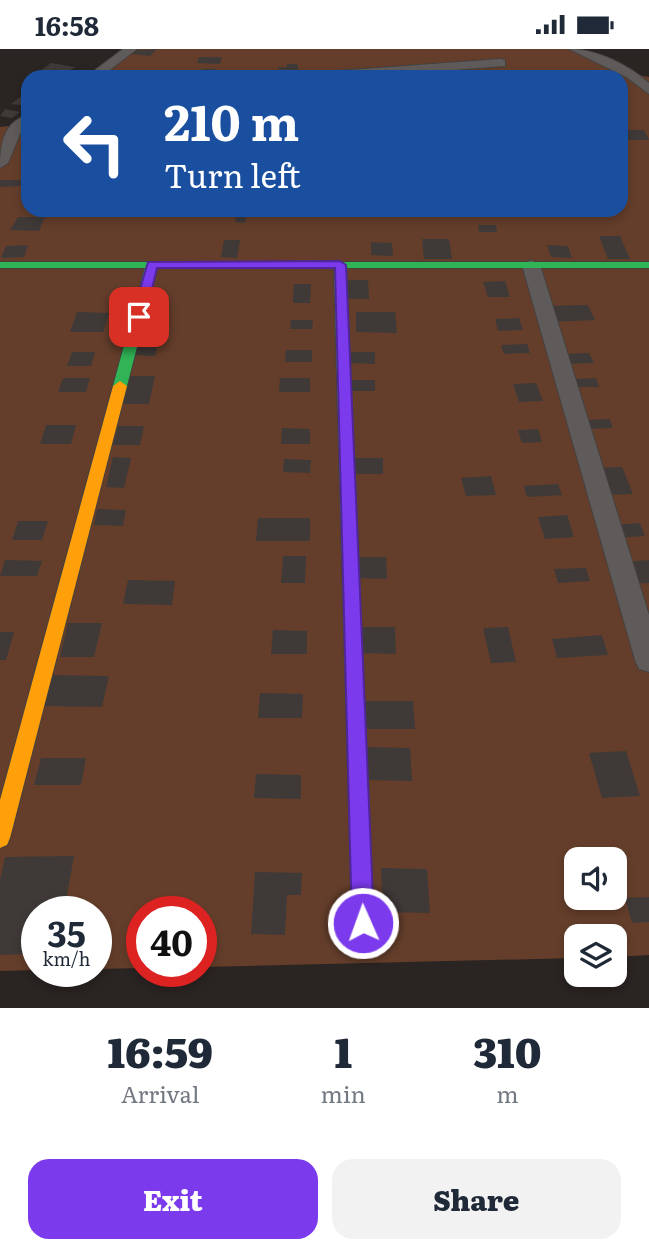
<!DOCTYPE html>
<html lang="en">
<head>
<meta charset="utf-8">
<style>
	body { margin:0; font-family:Literata,serif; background:#f2f2f3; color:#1f2937; height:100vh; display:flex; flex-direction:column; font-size:26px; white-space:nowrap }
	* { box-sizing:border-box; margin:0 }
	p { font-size:23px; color:#747a83 }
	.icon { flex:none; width:38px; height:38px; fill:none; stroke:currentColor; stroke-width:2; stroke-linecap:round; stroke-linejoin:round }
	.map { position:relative; height:959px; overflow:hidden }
	.drawer { display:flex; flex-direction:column; background:#fff; flex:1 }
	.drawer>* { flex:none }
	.guide { position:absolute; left:21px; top:21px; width:607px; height:147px; border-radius:21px; box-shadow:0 4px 10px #0003; background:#1a4fa0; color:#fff; overflow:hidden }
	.fabs { position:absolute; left:564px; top:798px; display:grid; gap:14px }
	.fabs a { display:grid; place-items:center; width:63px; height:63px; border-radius:14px; background:#fff; box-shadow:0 4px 10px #0003; font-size:35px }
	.speed { position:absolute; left:21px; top:847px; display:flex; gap:14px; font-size:35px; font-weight:700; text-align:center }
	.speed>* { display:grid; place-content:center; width:91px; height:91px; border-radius:50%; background:#fff; box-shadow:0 4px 10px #0003; line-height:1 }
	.speed small { font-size:18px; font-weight:400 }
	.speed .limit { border:10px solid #d22; background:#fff; color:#111 }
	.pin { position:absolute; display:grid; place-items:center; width:60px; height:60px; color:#fff; margin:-30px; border-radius:14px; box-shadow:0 4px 10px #0006 }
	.me { position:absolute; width:77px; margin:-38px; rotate:358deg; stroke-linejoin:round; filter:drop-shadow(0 0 5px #0008) }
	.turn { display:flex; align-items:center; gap:24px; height:147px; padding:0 28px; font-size:32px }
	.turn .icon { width:91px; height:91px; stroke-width:2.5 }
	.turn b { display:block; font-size:49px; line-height:60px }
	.eta { display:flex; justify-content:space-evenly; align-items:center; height:119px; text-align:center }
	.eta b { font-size:42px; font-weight:800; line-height:49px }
	.action { display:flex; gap:14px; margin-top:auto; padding:14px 28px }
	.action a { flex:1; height:80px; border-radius:21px; background:#7c3aed; color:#fff; font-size:28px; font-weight:800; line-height:80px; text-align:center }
	.action a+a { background:#f2f2f3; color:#1f2937 }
	.status { display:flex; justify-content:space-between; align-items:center; height:49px; padding:0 35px; background:#fff; direction:ltr }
	.status svg { height:19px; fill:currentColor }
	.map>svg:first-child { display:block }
	.green { fill:#643e2b; fill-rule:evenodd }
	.building { fill:#3f3a38 }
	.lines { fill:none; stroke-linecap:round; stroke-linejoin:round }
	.street-casing { stroke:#45403e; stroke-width:2 }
	.fast-casing { stroke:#45403e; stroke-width:2 }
	.slow-casing { stroke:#45403e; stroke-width:2 }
	.street { fill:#5e5b5a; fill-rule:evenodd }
	.fast { fill:#30b455; fill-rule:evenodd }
	.slow { fill:#ff9f0a; fill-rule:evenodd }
	.route { fill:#7c3aed; stroke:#51269a; stroke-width:2 }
</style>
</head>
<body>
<div class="status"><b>16:58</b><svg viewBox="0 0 49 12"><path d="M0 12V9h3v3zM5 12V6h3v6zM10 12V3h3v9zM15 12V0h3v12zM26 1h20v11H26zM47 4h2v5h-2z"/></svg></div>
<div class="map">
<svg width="649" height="959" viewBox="0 0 649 959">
	<rect width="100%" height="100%" fill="#2a2422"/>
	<path class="green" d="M129 0H577L631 25 649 28V906L614 908V887H576V909L201 918V863H142V919L96 920V863H37V921L0 922V78L17 76 28 69V161H621V28H88ZM576 810H614V849H576Z"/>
	<g class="building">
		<polygon points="136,0 141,1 157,0 150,7 131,5"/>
		<polygon points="199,8 222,8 220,15 197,14"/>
		<polygon points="51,14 75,18 64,25 41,21"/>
		<polygon points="287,15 297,15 299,22 279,23 278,18 287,18"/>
		<polygon points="202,20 215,20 214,28 200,28"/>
		<polygon points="24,45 28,45 28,57 11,55"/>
		<polygon points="5,60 20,63 12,69 0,67"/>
		<polygon points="624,81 644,81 649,91 629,91"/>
		<polygon points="0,131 23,131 20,137 0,138"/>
		<polygon points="237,161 247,161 245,174 235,173"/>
		<polygon points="18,168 45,168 39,182 10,181"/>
		<polygon points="478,176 496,176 497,183 479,183"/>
		<polygon points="599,187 620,187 630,210 608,210"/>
		<polygon points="422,190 449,190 452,210 424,210"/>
		<polygon points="224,191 240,191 237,209 221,208"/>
		<polygon points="371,193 392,194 393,207 371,206"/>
		<polygon points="28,196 24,208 1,209 6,197"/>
		<polygon points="547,196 568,197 572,209 551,208"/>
		<polygon points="346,231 368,231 369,250 346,250"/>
		<polygon points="505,232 510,248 488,248 483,233"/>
		<polygon points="294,235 311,235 310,254 293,254"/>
		<polygon points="588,256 595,271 551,273 545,257"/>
		<polygon points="77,263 109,264 103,283 70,283"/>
		<polygon points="356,263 395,263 397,284 356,283"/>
		<polygon points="519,269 523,281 498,282 495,270"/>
		<polygon points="291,271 313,271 312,280 290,280"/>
		<polygon points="136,294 158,294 155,307 133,306"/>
		<polygon points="527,295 530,304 504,305 501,296"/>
		<polygon points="286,301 312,301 312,313 285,313"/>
		<polygon points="72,303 95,303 91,317 67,317"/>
		<polygon points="348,303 375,303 375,315 348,314"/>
		<polygon points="589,304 594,314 565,315 561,305"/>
		<polygon points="129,327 155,327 149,355 122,355"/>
		<polygon points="63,329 90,329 86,343 58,343"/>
		<polygon points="280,329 310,329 310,343 279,343"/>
		<polygon points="596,329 599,338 576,338 573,330"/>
		<rect x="348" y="331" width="27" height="11"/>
		<polygon points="536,334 543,352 519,353 513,335"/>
		<polygon points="610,370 613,379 587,380 584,371"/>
		<polygon points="46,376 76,376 71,395 40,395"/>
		<polygon points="118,377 144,377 140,396 113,396"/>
		<polygon points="282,379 310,380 310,395 281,395"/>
		<polygon points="538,380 542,393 522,394 518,381"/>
		<polygon points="113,408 131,409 124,439 106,438"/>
		<rect x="353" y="409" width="30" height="16"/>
		<polygon points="284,410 311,411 310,424 283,423"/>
		<polygon points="622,418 633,445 606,446 595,419"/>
		<polygon points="491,427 496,446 466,447 461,429"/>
		<polygon points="558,435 562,446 527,448 524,437"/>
		<polygon points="97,460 126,461 123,477 94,476"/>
		<polygon points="567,466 574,488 545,490 538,468"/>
		<polygon points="258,469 310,469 310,492 256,492"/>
		<polygon points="18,472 48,472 42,491 12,491"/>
		<polygon points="640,474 645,487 617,489 612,476"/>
		<polygon points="283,507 306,507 305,534 281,534"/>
		<polygon points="356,508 386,508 387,530 356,529"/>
		<polygon points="5,511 42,512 37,527 0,527"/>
		<polygon points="649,511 649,534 633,535 624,513"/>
		<polygon points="586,519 590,532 558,534 554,520"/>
		<polygon points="128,531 175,532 172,556 123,555"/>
		<polygon points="68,574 102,574 94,608 60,608"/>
		<polygon points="359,578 395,578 396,605 359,604"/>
		<polygon points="508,578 516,613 491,614 483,579"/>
		<polygon points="273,581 307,582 307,605 271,605"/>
		<polygon points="0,583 14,583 6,611 0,611"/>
		<polygon points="602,586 608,606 557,609 552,590"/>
		<polygon points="50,626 109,627 102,658 42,657"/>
		<polygon points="260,644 303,645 302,669 258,669"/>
		<polygon points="365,652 413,652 415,680 366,680"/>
		<polygon points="366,698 410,699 412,732 366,731"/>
		<polygon points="626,702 640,747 602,749 589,704"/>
		<polygon points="41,709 86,709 81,736 34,736"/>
		<polygon points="256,725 301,726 301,750 254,749"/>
		<polygon points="74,807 64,863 37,863 37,876 31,876 25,905 0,906 0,831 5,808"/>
		<polygon points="381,819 427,820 430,864 383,863"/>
		<polygon points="255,823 302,824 301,846 287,846 285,886 251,885"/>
		<polygon points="649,848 649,873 632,874 625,849"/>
	</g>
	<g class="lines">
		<defs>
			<g id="street">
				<polygon points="123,0 137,0 101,28 86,28"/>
				<path d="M569 0C597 0 628 16 649 34V45L626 28Z"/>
				<polygon points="500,10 505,11 505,17 362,28 301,28 308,24"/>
				<path d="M28 66V76L23 78 8 114 0 119C0 96 3 73 28 66Z"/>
				<polygon points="531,211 540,216 649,566 649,623 639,620 635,611 522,216"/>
			</g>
			<polygon id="fast" points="0,213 649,213 649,219 346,219 374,875 371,883 363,886 355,883 352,875 334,219 157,219 127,337 120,342 113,337 145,219 0,219"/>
			<polygon id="slow" points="120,332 127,337 10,789 7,796 0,799 0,751 113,337"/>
		</defs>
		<use href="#street" class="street-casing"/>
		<use href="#fast" class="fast-casing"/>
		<use href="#slow" class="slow-casing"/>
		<use href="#street" class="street"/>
		<use href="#fast" class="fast"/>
		<use href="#slow" class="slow"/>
	</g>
	<polygon class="route" points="340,212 346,216 374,874 371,882 363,886 355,882 352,874 335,219 157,219 145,268 139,272 132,268 148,213"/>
</svg>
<div class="fabs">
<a><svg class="icon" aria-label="sound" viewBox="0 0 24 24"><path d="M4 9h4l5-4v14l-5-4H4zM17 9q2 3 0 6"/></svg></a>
<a><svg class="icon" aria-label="layers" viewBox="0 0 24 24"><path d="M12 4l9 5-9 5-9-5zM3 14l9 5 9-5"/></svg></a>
</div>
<div class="speed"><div>35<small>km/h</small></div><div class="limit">40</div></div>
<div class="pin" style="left:139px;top:268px;background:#d93025"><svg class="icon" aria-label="arrive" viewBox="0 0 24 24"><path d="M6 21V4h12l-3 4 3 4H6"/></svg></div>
<svg class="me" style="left:363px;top:874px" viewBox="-20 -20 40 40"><circle r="17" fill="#7c3aed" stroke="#fff" stroke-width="3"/><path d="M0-11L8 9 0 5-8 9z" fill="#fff"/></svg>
<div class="guide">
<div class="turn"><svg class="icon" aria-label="left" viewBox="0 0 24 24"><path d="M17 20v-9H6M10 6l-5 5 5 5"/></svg><div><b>210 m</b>Turn left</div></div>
</div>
</div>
<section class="drawer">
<div class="eta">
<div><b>16:59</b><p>Arrival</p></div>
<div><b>1</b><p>min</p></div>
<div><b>310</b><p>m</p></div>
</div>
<div class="action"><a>Exit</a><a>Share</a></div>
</section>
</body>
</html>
